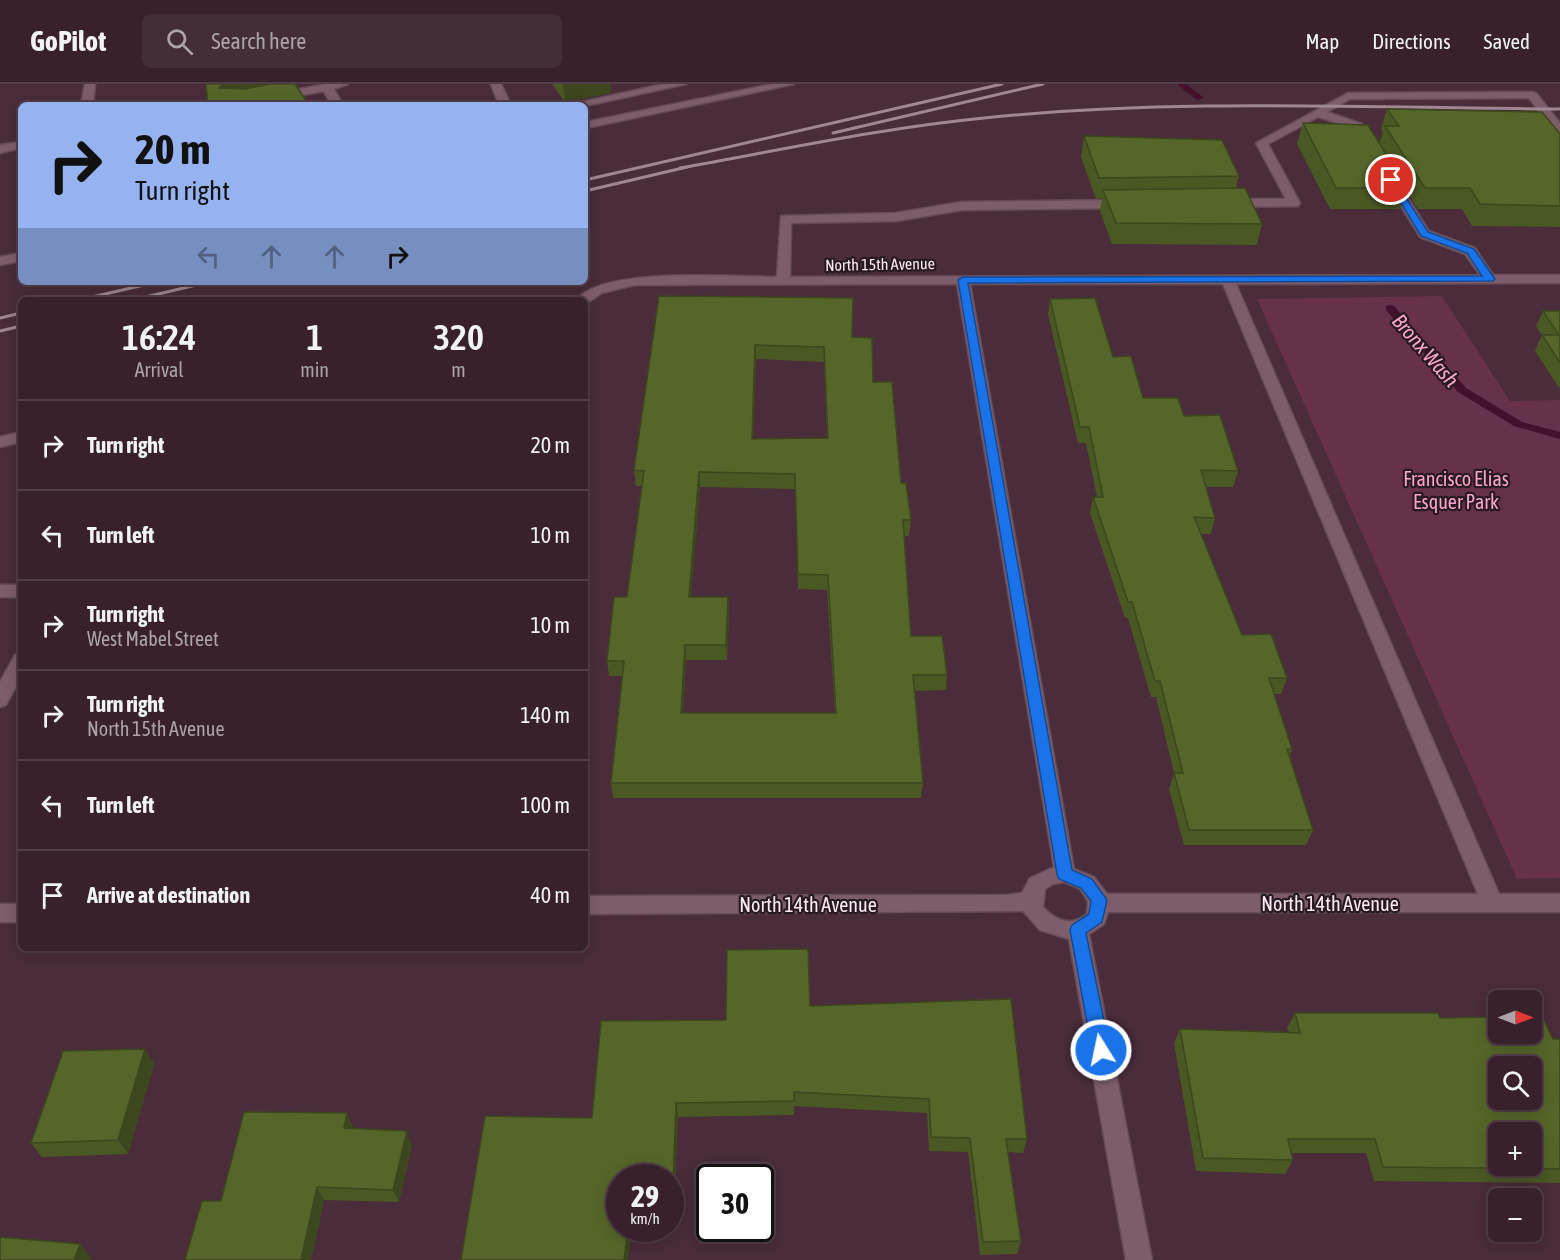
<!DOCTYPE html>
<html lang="en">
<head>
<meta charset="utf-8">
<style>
	body { margin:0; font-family:"Asap Condensed",sans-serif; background:#432e38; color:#f1f3f6; height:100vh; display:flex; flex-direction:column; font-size:22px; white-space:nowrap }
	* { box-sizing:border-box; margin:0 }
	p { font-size:20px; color:#aba3a9 }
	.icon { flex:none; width:33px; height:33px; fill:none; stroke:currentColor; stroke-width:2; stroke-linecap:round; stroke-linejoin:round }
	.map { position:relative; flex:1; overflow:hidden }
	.details { position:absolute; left:18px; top:213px; width:570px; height:654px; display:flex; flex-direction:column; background:#38212c; border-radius:9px; box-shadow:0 3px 15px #0003,0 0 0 2px #523e48 }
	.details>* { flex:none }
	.top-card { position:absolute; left:18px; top:18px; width:570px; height:183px; border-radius:9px; box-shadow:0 3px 15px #0003,0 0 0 2px #523e48; background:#95b2f1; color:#111; overflow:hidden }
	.needle { width:39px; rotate:90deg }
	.controls { position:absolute; left:1488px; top:906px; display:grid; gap:12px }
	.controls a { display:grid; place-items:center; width:54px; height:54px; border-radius:9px; background:#38212c; box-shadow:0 3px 15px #0003,0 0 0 2px #523e48; font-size:30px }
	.speed { position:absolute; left:606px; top:1080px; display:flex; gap:12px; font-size:30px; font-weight:700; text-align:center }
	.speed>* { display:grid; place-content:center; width:78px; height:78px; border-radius:50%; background:#38212c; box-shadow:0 3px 15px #0003,0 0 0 2px #523e48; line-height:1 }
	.speed small { font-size:15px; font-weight:400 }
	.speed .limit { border:3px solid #111; border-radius:9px; background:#fff; color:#111 }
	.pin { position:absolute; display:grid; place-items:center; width:51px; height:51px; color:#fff; margin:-26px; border:3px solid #fff; border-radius:50%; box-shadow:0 2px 6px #0007 }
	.me { position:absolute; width:66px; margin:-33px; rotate:350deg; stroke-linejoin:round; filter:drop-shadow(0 0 4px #0008) }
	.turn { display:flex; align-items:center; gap:21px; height:126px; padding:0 18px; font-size:27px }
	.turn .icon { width:78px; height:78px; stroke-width:2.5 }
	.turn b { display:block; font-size:42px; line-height:51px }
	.lanes { display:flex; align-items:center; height:57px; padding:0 18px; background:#0003; justify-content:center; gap:30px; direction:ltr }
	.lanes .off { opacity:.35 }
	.eta { display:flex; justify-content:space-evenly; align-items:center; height:102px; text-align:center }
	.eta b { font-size:36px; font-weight:600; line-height:42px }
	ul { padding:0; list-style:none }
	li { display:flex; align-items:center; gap:18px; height:90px; padding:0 18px; border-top:2px solid #523e48 }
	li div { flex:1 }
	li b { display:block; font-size:22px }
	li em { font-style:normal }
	header { display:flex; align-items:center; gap:36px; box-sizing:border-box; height:84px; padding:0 30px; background:#38212c; border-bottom:2px solid #523e48 }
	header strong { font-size:28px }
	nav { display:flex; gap:33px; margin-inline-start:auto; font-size:21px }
	.search { width:420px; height:54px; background:#432e38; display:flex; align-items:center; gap:15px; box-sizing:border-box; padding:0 21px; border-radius:9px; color:#aba3a9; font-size:22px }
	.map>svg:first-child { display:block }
	.green { fill:#67304b }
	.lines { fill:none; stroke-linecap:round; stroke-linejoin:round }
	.stream { fill:#44102c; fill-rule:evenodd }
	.minor-casing { stroke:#654c57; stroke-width:3 }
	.minor { fill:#7e5d6b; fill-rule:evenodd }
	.rail { stroke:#a08792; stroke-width:3 }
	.wall { fill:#4a5824; fill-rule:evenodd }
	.shaded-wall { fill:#3c471d }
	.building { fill:#56662a; stroke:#3c471d; stroke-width:1.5; fill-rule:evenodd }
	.route { fill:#1a73e8; stroke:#114b97; stroke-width:1.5 }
	.labels { text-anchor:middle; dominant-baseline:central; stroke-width:4.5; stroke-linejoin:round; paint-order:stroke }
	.far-street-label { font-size:16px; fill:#feeaf2; stroke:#271a20 }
	.park-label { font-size:20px; fill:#fca2cb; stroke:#271a20 }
	.street-label { font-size:20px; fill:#feeaf2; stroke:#271a20 }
	.water-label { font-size:21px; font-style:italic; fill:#fea4cc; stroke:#271a20 }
</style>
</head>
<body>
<header>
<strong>GoPilot</strong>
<div class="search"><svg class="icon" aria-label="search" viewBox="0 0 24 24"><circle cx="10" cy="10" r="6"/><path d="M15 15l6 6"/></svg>Search here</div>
<nav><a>Map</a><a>Directions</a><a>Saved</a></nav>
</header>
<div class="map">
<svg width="1560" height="1176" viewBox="0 0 1560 1176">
	<rect width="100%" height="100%" fill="#4a2c3a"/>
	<polygon class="green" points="1442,212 1510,317 1560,316 1560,794 1517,795 1257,215"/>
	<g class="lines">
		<g class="stream">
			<polygon points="1177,0 1186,0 1204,14 1197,16"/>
			<polygon points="1390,221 1394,222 1466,304 1522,338 1560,348 1560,355 1514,342 1458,308 1386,226 1386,222"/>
		</g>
		<defs>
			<g id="minor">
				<polygon points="85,0 95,0 93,21 81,21"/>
				<polygon points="326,0 348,0 334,5 343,21 331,21 324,7 250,21 226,21 232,18"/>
				<polygon points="491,0 501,0 511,21 499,21"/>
				<polygon points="664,0 686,0 585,22 568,21"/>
				<polygon points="773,0 794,0 591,43 585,40 591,37"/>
				<polygon points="1532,8 1536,9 1560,39 1560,49 1556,48 1529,14 1350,15 1327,28 1362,40 1374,58 1372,60 1364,60 1354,44 1318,33 1268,60 1300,119 1298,122 1228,123 1222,119 1228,115 1286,115 1256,59 1348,9"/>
				<polygon points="21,58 21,64 0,69 0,61"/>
				<path d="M1390 91 1394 92 1429 147 1475 164 1493 191H1560V199L1236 200 1499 810H1560V828H1108L1104 840 1089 850 1152 1176H1126L1069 855 1040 846 1023 827 585 830V812L1007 811 1022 809 1030 794 1054 783 957 200 634 201 602 209 585 220V216H576C604 182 732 193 777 193L781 132 896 129 962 118 1125 116 1131 120 1125 124 962 126 896 137 791 139 790 193 1480 191 1465 170 1420 153 1384 95ZM970 200H1223L1478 810H1107L1094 793 1074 785ZM1064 798 1080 805 1088 817 1087 830C1071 843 1056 837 1043 823L1045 805 1053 800Z"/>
				<polygon points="21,169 21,177 0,181 0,173"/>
				<polygon points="21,348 21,358 0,363 0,353"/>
				<rect x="0" y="501" width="21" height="12"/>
				<polygon points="21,569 21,593 6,621 0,623 0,598 15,571"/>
				<rect x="0" y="820" width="21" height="18"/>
			</g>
		</defs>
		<use href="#minor" class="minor-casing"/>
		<use href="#minor" class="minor"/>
		<g class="rail">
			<polyline points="833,49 1043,0"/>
			<path d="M680 84C781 66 882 44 984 34 1175 14 1369 24 1560 25"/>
			<polyline points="585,96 1002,0"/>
			<polyline points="585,107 687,83"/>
			<polyline points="79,216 157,198"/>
			<polyline points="133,216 209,198"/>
			<polyline points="0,234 21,229"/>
			<polyline points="0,247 21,242"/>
		</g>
	</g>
	<g class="wall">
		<polygon points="552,0 611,0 611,9 565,18"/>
		<polygon points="1387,25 1560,50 1560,143 1472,142 1462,125 1418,125 1406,107 1400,125 1330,125 1297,60 1303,39 1379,59 1383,48 1381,45"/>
		<polygon points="1084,52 1239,92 1236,104 1262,140 1257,161 1112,160 1100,127 1102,114 1096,115 1081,73"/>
		<path d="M659 212 852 253 873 298 911 436 909 452H904L911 552 947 591 946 606 915 607 923 699 921 714H613L611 699 622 592H609L607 577 627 513 642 402H636L634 386ZM756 275 824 278 827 354 753 355ZM700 403 795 405 798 505 827 506 835 629H683L686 576H727L729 528 728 513H691Z"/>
		<polygon points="1050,215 1113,273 1143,314 1184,332 1238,387 1233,403 1206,403 1215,434 1211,450 1200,450 1242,551 1287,594 1281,610 1274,610 1292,665 1290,672 1313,746 1306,761 1184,761 1169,705 1174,689 1156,613 1151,613 1128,534 1125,534 1090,429 1093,413 1097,413 1086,359 1078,359 1048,230"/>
		<polygon points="1543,227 1560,227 1560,304 1559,304 1535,267 1542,251 1536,242"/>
		<polygon points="810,922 1027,1055 1023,1069 1008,1068 1021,1157 1017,1170 980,1171 968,1068 929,1067 927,1029 794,1022 794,1031 678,1033 673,1143 670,1143 670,1094 620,1094 592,1034 726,936"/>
		<polygon points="1295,929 1440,934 1553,955 1560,955 1560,1099 1374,1097 1366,1069 1291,1069 1293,1076 1285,1090 1196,1087 1174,959 1180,945 1289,948 1287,944"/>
		<polygon points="145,965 154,980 128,1070 42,1073 31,1059"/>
		<polygon points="353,1043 353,1044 412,1061 399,1118 324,1116 311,1176 185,1176 221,1117"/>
	</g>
	<g class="shaded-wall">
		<polygon points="223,0 289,0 232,16 219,4"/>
		<polygon points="563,0 611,0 611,9 565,18"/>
		<polygon points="755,261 756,275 752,370 752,355"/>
		<polygon points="699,388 700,403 690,528 689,513"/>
		<polygon points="728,513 729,528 727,576 726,561"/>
		<polygon points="685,561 686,576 682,645 681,629"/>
		<polygon points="145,965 154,980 128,1070 118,1056"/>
		<polygon points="676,1019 678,1033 673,1143 672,1129"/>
		<polygon points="347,1029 353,1043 350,1057 344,1044"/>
		<polygon points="407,1047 412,1061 399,1118 393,1106"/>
		<polygon points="317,1103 324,1116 311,1176 301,1176"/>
		<polygon points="628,1144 632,1144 628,1176 624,1176"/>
		<polygon points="80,1160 91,1173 90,1176 74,1176"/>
	</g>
	<g class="building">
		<polygon points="206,0 223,0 219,4 245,5 270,0 295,0 309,21 208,21"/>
		<polygon points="1387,25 1542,28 1560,50 1560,122 1480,120 1470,104 1425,104 1385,42 1399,42"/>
		<polygon points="1303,39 1368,41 1407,104 1336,104"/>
		<polygon points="1084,52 1222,56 1239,92 1099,94"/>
		<polygon points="1245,104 1262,140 1116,139 1103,106"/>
		<polygon points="428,212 472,212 471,216 427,216"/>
		<path d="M659 212 853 214 852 253 872 254 873 298H892L901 399H906L911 436H903L911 552H942L947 591H913L923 699H611L624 577H607L614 513H627L644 387 634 386ZM755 261 824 263 828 354 752 355ZM699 388 795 390 798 490 828 491 836 629H681L685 561H726L728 513H689Z"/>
		<polygon points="1095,214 1113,273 1131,272 1143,314 1178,314 1184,332 1220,331 1238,387 1201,386 1215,434 1194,433 1242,551 1271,550 1287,594 1269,594 1292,665 1287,665 1313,746 1189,746 1174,689 1183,689 1160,597 1155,597 1132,518 1128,518 1093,413 1103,413 1089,343 1080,343 1050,215"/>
		<polygon points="1543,227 1560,227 1560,279 1542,251 1559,251"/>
		<polygon points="808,865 810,922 1011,915 1027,1055 1006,1055 1021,1157 983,1158 970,1054 931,1053 929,1015 794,1008 794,1017 676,1019 672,1129 670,1130 670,1094 620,1094 620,1144 628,1144 624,1176 461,1176 485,1032 592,1034 601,937 726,936 727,866"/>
		<path d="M1295 929H1438L1440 934 1498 933V950H1532V933L1542 932 1553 955H1560V1085L1383 1083 1375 1055H1288L1293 1076 1203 1074 1180 945 1300 949ZM1498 982H1532V1016H1498ZM1498 1048H1532V1082H1498Z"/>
		<polygon points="145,965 118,1056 31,1059 63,967"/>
		<polygon points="244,1028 347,1029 344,1044 407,1047 393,1106 317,1103 301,1176 185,1176 202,1117 221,1117"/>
		<polygon points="0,1153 80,1160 74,1176 0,1176"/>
	</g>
	<polygon class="route" points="1388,95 1394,95 1428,148 1474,165 1495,195 1493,197 968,199 1072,786 1092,795 1107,816 1102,838 1086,849 1110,966 1107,972 1101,974 1095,972 1092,966 1070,846 1072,841 1089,830 1091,817 1081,804 1059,795 1057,790 958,196 963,193 1482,192 1467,169 1421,152 1387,96"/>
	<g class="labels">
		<g class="far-street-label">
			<text transform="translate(880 180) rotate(-1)">North 15th Avenue</text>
		</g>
		<g class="park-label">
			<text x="1456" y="394">Francisco Elias<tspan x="1456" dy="23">Esquer Park</tspan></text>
		</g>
		<g class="street-label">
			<text x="1330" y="819">North 14th Avenue</text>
			<text x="808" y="820">North 14th Avenue</text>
		</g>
		<g class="water-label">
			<text transform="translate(1426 266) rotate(49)">Bronx Wash</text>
		</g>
	</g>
</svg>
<div class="controls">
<a><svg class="needle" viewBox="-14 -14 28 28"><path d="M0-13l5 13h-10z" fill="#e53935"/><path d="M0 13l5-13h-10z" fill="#aba3a9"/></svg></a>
<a><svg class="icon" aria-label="search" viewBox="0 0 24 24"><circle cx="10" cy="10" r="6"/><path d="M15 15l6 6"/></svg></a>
<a>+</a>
<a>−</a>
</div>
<div class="speed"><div>29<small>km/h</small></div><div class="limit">30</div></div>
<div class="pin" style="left:1391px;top:96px;background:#d93025"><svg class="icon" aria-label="arrive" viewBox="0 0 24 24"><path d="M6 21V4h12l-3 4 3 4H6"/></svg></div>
<svg class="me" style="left:1101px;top:966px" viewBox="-20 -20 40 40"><circle r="17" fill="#1a73e8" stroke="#fff" stroke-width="3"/><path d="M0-11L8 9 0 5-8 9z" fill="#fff"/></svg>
<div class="top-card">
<div class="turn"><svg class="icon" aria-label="right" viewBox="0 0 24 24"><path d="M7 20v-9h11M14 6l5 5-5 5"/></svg><div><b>20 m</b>Turn right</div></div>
<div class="lanes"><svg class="icon off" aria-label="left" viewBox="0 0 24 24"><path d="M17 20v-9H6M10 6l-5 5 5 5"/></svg><svg class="icon off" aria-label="ahead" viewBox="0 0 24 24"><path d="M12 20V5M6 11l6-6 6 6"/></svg><svg class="icon off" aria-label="ahead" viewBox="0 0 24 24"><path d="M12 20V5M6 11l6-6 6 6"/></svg><svg class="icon" aria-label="right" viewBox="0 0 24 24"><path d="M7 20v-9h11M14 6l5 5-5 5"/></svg></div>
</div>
<section class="details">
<div class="eta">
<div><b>16:24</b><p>Arrival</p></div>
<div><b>1</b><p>min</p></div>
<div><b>320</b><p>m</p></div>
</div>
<ul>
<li><svg class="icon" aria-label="right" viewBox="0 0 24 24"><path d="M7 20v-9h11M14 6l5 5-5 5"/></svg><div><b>Turn right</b></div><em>20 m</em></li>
<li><svg class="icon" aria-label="left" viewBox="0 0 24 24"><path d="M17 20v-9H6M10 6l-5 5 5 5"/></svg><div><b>Turn left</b></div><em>10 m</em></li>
<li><svg class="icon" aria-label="right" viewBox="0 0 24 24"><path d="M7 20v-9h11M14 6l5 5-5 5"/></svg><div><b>Turn right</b><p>West Mabel Street</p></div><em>10 m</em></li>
<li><svg class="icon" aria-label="right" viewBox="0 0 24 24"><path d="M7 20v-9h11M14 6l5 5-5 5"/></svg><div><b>Turn right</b><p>North 15th Avenue</p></div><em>140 m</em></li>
<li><svg class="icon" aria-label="left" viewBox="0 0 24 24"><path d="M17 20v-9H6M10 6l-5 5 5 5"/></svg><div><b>Turn left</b></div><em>100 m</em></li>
<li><svg class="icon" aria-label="arrive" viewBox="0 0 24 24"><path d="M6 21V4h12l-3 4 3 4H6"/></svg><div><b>Arrive at destination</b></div><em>40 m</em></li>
</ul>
</section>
</div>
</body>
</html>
